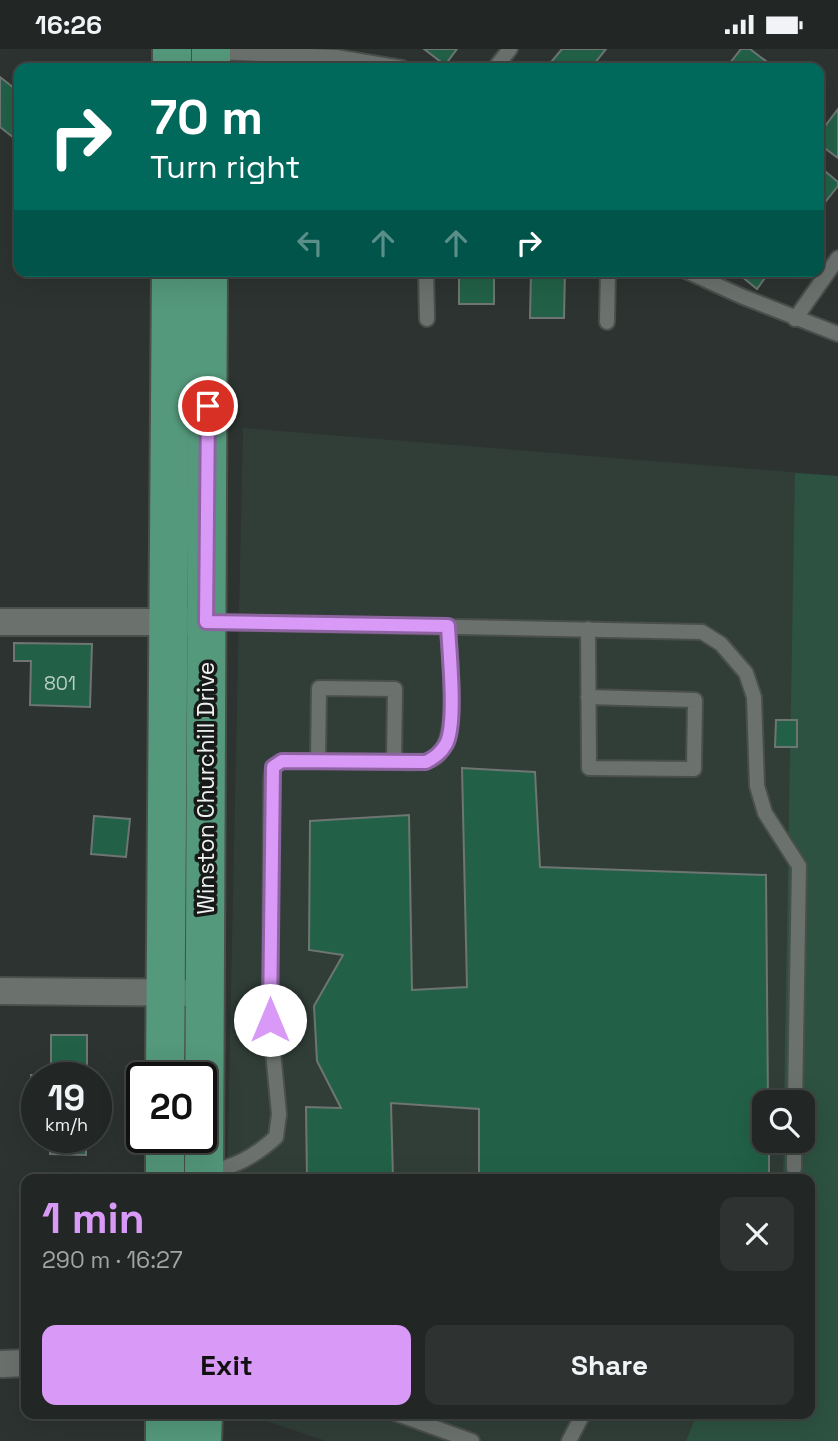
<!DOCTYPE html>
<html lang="en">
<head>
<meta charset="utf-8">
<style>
	body { margin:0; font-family:"Space Grotesk",sans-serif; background:#2e3231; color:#f1f3f6; height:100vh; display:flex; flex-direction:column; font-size:26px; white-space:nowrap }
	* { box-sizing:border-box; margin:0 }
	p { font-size:23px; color:#a2a5a6 }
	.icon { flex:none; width:38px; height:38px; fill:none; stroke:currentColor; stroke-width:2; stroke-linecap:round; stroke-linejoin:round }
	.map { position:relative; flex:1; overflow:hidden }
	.panel { position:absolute; left:21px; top:1125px; width:794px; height:245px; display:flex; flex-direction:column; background:#222624; border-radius:14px; box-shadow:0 7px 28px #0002,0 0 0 2px #3f4341 }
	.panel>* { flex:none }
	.guide { position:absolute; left:14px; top:14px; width:810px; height:214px; border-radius:14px; box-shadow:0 7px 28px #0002,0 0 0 2px #3f4341; background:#00695c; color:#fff; overflow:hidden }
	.controls { position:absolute; left:752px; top:1041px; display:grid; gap:14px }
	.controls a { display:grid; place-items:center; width:63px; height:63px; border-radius:14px; background:#222624; box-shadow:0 7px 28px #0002,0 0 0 2px #3f4341; font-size:35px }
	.speed { position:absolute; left:21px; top:1013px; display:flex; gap:14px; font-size:35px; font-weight:700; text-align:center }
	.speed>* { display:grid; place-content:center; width:91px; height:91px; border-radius:50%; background:#222624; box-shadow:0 7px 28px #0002,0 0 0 2px #3f4341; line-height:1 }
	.speed small { font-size:18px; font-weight:400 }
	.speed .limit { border:4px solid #111; border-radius:10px; background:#fff; color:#111 }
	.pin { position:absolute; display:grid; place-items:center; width:60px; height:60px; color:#fff; margin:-30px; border:4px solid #fff; border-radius:50%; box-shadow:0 2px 7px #0007 }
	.me { position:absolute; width:77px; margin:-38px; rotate:0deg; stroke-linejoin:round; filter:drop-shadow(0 0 5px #0008) }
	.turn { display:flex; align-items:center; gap:24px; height:147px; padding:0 21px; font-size:32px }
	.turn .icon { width:91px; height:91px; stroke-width:2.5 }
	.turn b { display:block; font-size:49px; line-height:60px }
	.lanes { display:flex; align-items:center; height:66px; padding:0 21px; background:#0003; justify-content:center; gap:35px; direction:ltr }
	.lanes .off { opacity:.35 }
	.round { display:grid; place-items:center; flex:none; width:74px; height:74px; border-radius:14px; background:#2e3231 }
	.head { display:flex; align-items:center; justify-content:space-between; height:119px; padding:0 21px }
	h1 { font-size:42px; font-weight:600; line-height:52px; color:#d99af7 }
	.primary-button { display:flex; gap:14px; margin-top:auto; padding:14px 21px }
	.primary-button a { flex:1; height:80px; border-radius:14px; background:#d99af7; color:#111; font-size:28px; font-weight:600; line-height:80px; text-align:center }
	.primary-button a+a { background:#2e3231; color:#f1f3f6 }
	.status { display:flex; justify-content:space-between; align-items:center; height:49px; padding:0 35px; background:#222624; direction:ltr }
	.status svg { height:19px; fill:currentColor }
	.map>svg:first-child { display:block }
	.built { fill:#313e38; fill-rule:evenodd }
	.green { fill:#2d5242 }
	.building { fill:#226148; stroke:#6e7572; stroke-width:2 }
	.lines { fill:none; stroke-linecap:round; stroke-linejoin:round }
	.service-casing { stroke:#4a4f4c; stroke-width:18 }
	.minor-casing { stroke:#4a4f4c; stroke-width:30 }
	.trunk-casing { stroke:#4a4f4c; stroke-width:42 }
	.service { stroke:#6b726e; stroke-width:14 }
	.minor { stroke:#6b726e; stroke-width:26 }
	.trunk { stroke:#54997c; stroke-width:38 }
	.route-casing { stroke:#8d64a1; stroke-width:18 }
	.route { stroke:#d99af7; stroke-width:12 }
	.labels { text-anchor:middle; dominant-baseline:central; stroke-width:7; stroke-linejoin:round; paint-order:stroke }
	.number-label { font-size:19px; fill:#bbcec6 }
	.street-label { font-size:23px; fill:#eef2f0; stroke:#181a19 }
</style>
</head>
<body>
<div class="status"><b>16:26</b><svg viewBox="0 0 49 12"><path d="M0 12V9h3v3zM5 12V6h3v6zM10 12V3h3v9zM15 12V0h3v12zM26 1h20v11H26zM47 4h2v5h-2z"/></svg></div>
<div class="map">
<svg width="838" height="1392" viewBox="0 0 838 1392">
	<rect width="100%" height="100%" fill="#2d3330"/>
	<path class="built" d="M243 379 838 427V1392H326L245 1365H810V1130H227ZM765 1054H803V1092H765Z"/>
	<polygon class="green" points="795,424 838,427 838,1392 686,1392 697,1365 810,1365 810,1130 783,1130 784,1092 803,1092 803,1054 784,1053"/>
	<g class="building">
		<polygon points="424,0 457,0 445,16"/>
		<polygon points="562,0 606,0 591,19 546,19"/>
		<polygon points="741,0 750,0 775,19 726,19"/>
		<polygon points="0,28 19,43 19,93 0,78"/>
		<polygon points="838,60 838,109 819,95 819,85"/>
		<polygon points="819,117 838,133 838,137 819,161"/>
		<rect x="459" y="222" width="35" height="33"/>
		<polygon points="531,222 565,222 564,269 530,269"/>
		<polygon points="735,222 770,222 757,240"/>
		<polygon points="14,594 92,595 90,658 30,656 31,612 14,612"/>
		<polygon points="776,671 797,671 797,698 775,698"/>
		<polygon points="462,719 535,723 540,818 766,826 768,1054 765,1054 765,1092 769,1092 769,1129 558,1128 557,1130 479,1130 479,1060 391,1054 393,1130 307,1130 306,1058 341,1059 317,1012 314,957 343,906 309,901 310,772 409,766 412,941 467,938"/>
		<polygon points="94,767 130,770 126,808 91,805"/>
		<polygon points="51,986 87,986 87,1029 37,1029 37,1065 30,1065 31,1026 51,1026"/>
		<polygon points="50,1088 86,1088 86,1106 50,1105"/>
	</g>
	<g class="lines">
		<defs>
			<g id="service">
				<polyline points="212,3 336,8 402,19"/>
				<polyline points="495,19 510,0"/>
				<polyline points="426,222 427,270"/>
				<polyline points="686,222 741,247 838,285"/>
				<polyline points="795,270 838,209"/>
				<polyline points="607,273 608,222"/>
				<polyline points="208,573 702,583 721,595 746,624 754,648 757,737 765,764 799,817 795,1054"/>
				<polygon points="319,639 395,640 394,713 318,712"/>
				<polyline points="588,648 695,651 694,720 589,719 588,580"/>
				<path d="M394 713C407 713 426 716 437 707 461 686 449 608 448 577"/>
				<polyline points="794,1119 794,1092"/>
				<path d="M205 1124C234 1118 253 1109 276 1088L279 1065 270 971 271 730 273 718 282 712H318"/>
				<polyline points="397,1365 472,1392"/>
				<polyline points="569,1392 583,1365"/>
			</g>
			<g id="minor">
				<polyline points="0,573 184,573"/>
				<polyline points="0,942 205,944"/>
				<polyline points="3,1315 26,1314"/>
			</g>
			<g id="trunk">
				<polyline points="172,19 172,0"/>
				<polyline points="211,19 211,0"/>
				<polyline points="165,1029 171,222"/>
				<polyline points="165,1130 165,1088"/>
				<polyline points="204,1130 208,222"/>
				<polyline points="165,1392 165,1365"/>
				<polyline points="202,1392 203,1365"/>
			</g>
		</defs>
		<use href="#service" class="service-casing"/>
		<use href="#minor" class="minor-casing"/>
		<use href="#trunk" class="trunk-casing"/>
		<use href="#service" class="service"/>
		<use href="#minor" class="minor"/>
		<use href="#trunk" class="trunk"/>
	</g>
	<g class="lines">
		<defs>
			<path id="route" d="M208 357 206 573 448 577C449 602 457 675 446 695 441 704 435 708 426 713L282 712 273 718 270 971"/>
		</defs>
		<use href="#route" class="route-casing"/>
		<use href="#route" class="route"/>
	</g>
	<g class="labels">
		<g class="number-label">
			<text x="60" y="634">801</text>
		</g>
		<g class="street-label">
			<text transform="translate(206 739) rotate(-90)">Winston Churchill Drive</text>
		</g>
	</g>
</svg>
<div class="controls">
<a><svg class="icon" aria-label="search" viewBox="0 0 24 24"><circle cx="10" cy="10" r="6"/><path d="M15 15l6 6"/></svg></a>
</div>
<div class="speed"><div>19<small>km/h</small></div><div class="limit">20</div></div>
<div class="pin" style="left:208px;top:357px;background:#d93025"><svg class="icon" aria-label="arrive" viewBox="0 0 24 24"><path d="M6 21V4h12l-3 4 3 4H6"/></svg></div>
<svg class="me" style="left:270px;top:971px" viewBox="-20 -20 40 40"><circle r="19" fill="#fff"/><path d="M0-13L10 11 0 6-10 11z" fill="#d99af7"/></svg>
<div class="guide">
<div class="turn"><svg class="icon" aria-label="right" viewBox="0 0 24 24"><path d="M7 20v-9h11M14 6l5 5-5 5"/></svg><div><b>70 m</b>Turn right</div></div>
<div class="lanes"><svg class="icon off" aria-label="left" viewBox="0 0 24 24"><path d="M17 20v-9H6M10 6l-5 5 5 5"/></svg><svg class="icon off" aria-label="ahead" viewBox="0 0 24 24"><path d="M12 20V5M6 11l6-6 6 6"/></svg><svg class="icon off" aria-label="ahead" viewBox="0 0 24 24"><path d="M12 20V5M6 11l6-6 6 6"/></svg><svg class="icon" aria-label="right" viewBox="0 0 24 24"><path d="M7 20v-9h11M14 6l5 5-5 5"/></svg></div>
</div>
<section class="panel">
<div class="head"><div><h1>1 min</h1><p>290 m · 16:27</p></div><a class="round"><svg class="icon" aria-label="close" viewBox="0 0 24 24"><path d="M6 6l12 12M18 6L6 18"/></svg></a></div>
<div class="primary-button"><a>Exit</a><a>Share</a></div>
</section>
</div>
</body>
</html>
